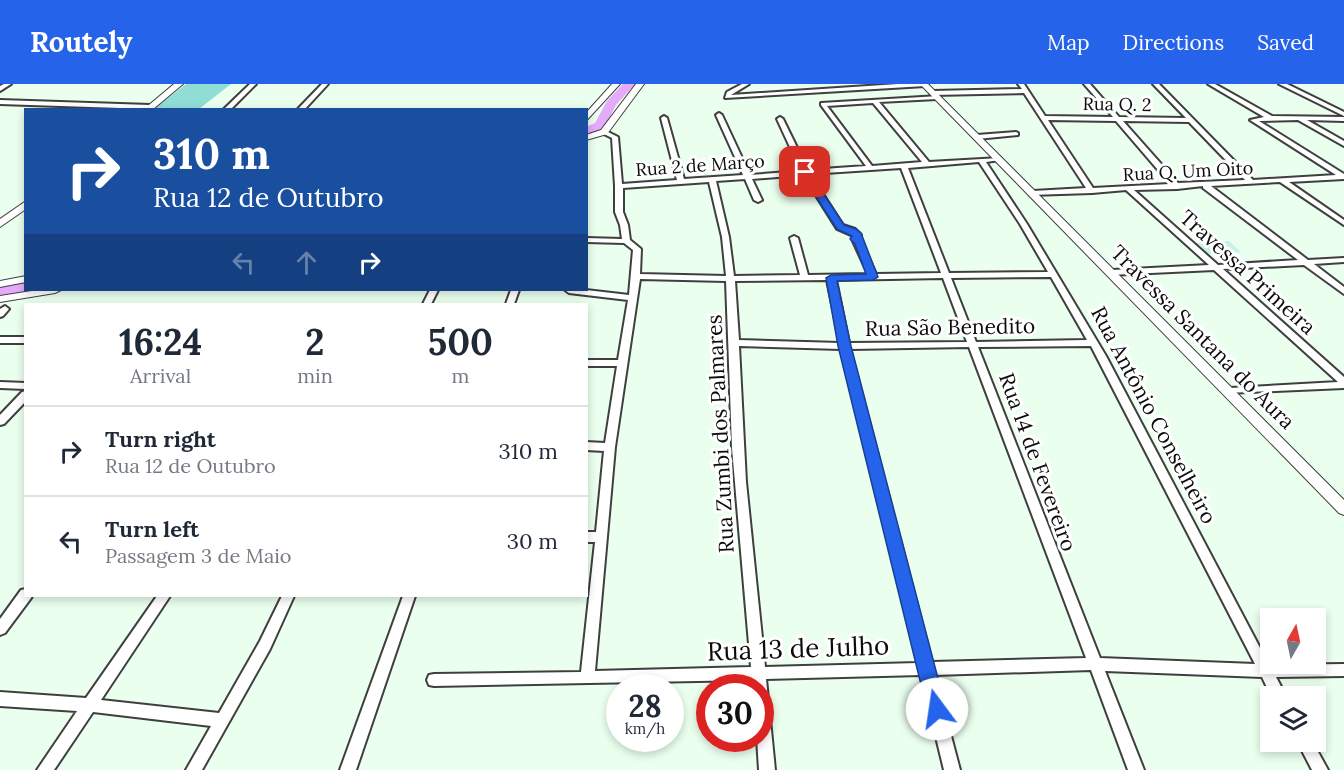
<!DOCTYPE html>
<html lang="en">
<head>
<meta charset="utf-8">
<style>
	body { margin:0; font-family:Lora,serif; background:#f2f2f3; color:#1f2937; height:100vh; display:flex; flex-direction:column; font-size:22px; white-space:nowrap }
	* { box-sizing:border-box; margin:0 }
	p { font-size:20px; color:#747a83 }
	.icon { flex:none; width:33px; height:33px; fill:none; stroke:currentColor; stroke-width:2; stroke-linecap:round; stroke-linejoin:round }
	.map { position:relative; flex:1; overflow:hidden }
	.side { position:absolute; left:24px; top:219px; width:564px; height:294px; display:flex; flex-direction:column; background:#fff; border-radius:0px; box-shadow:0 3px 9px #0003 }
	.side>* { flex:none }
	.banner { position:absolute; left:24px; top:24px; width:564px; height:183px; border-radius:0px; box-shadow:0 3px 9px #0003; background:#1a4fa0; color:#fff; overflow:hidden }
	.needle { width:39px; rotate:9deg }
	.buttons { position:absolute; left:1260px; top:524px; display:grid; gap:12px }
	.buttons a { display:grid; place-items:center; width:66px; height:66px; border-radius:0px; background:#fff; box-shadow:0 3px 9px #0003; font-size:30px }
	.speed { position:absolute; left:606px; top:590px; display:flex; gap:12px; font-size:30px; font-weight:700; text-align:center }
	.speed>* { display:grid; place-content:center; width:78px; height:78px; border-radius:50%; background:#fff; box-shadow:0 3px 9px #0003; line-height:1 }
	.speed small { font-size:15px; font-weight:400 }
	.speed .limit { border:9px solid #d22; background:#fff; color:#111 }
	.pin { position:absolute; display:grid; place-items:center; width:51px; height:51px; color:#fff; margin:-26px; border-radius:12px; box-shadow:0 3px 9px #0006 }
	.me { position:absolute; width:66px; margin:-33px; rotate:346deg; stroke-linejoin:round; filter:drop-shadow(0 0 4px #0008) }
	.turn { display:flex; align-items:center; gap:21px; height:126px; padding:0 30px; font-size:27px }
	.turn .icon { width:78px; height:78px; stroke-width:2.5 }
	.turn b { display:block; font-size:42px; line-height:51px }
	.lanes { display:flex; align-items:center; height:57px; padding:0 30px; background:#0003; justify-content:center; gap:30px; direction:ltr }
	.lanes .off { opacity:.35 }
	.eta { display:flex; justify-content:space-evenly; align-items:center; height:102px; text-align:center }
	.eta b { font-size:36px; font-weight:800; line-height:42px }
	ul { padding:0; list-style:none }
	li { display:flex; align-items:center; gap:18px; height:90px; padding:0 30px; border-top:2px solid #e0e1e3 }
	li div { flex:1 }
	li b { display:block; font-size:22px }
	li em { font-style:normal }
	header { display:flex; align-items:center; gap:36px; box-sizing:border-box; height:84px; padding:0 30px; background:#2563eb; color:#fff }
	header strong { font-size:28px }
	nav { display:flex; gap:33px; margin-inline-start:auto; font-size:21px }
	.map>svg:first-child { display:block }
	.forest { fill:#90ddd6 }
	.pitch { fill:#c4f2e4 }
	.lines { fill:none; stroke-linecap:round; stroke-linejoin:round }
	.river { fill:#e5abfa; fill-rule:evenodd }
	.minor-casing { stroke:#3f3f3f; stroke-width:4 }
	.tertiary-casing { stroke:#3f3f3f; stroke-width:2 }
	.minor { fill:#fff; fill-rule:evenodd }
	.tertiary { fill:#fff; fill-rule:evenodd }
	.route { fill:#2563eb; stroke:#184099; stroke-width:1.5 }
	.labels { text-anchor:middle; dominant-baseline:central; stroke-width:6; stroke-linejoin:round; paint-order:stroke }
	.far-street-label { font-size:18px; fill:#0c0c0c; stroke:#fff }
	.street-label { font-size:21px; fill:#0c0c0c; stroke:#fff }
	.near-street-label { font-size:26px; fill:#0c0c0c; stroke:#fff }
</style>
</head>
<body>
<header>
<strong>Routely</strong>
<nav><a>Map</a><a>Directions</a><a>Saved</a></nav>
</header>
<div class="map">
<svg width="1344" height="686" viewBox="0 0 1344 686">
	<rect width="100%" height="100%" fill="#eaffee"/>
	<polygon class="forest" points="186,0 231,0 199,25 154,25"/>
	<polygon class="pitch" points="1229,157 1241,168 1207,170 1195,159"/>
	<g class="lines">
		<g class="river">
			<polygon points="623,0 635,0 616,21 604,44 586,53 586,43 595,39 607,17"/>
			<polygon points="26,197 26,206 32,206 0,213 0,203"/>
		</g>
		<defs>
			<g id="minor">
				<polygon points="4,0 11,0 0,7 0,2"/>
				<polygon points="250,0 256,0 230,26 223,26"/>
				<polygon points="322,0 328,0 304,26 297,26"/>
				<polygon points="742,0 749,0 731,11 898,0 928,0 925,2 725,14 727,8"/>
				<path d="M1018 0H1024L1045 32 1113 33 1084 0H1090L1119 33 1186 34 1153 0H1159L1253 96 1336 91 1250 36 1264 33 1208 0H1215L1272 32 1344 33V37L1307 36 1344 57V62L1298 36 1259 37 1344 90V95L1289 98 1344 136V141L1280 98 1211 102 1308 176 1344 174V178L1314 180 1344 203V210L1304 181 1223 185 1344 293V304L1226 309 1225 307 1226 305 1230 304 1338 298 1214 186 1109 191V187L1112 186 1209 181 1126 106 1092 109 1030 111 1029 109 1033 107 1086 104 1024 9 933 11 930 9 933 7 1022 5ZM1048 36 1116 37 1170 100 1093 104ZM1123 37 1189 38 1245 96 1178 99ZM1203 102V104L1298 176 1218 181 1134 106 1177 105Z"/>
				<polygon points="1279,0 1287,0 1344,28 1344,32"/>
				<path d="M939 12 940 13 937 15 879 18 929 78 1000 74V76L986 78 1027 140 1106 272 1269 581 1344 580V592L1276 593 1286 612H1271L1262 593 1105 587 1144 686H1128L1091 586 935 591 960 686H944L921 591 766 595 775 686H759L757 654H760V603H753L752 596 434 602 429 601 427 596 429 591 434 590 581 588 595 458H586V448H596L604 367 586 366V358L605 359 617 282H586V276H618L628 216 569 209 565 206H586L629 211 633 166 624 159 586 158V154L622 155 620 141 615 128V102L612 54 602 49V47H606L618 53 622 100 677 96 661 34 664 32 667 34 684 95 743 91 716 31 719 29 722 31 750 91 801 87 777 35 780 33 783 35 808 86 866 82 821 21V19ZM873 19 922 78 872 82 827 22ZM979 78 1020 140 1048 188 949 189 908 84ZM901 84 941 189 876 190 860 155 861 151 855 145 843 141 810 90ZM803 91 837 145 853 152 852 155 868 190 808 191 798 154 794 152 790 154 800 191 734 192 729 153 716 97 745 95 754 116 758 118 762 116 752 95ZM709 98 722 153 726 192 640 190 641 165 630 156 628 141 623 128V104ZM1051 193 1087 256 976 258 951 194ZM943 194 967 258 849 259 836 196ZM640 195 726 197 732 364 751 583 595 587 615 363ZM827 196 840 259 739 256 735 197ZM739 262 841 265 918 579 765 583 746 398ZM1091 262 1255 580 1100 574 978 263ZM969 263 1086 574 932 578 850 265Z"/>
				<polygon points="0,16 150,21 153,23 150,25 0,20"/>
				<polygon points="1016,48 1018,49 1018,51 977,55 974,53 977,51"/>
				<polygon points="430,206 438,206 431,220 423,220"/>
				<polygon points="511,206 519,206 514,220 506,220"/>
				<polygon points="5,222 9,225 3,232 0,233 0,225"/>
				<rect x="0" y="253" width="26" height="6"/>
				<polygon points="0,298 26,299 26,305 0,304"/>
				<polygon points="26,307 26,317 4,340 0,341 0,331 22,308"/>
				<polygon points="26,505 26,512 32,512 31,514 5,549 0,551 0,535 21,506"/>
				<polygon points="157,512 170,512 101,616 219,629 260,557 282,512 294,512 270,565 202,686 186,686 211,642 93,628 54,686 37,686 77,627 0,622 0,608 86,614"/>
				<polygon points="403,512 415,512 356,686 340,686"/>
				<polygon points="1297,657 1312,657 1328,686 1312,686"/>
			</g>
			<g id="tertiary">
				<polygon points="174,0 183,0 152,26 143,26"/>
				<polygon points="612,0 620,0 586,37 586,29"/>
				<polygon points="636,0 644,0 607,50 586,56 586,51 601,46"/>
				<polygon points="920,0 928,0 1344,416 1344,431 1339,429"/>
				<polygon points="26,117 26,125 0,143 0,135"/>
				<polygon points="26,192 26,198 0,203 0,197"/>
				<polygon points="38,206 61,206 55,209 0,218 0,212"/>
			</g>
		</defs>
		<use href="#minor" class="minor-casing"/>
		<use href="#tertiary" class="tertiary-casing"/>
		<use href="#minor" class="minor"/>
		<use href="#tertiary" class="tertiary"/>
	</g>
	<polygon class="route" points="802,86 808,86 844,141 856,145 861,149 878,193 873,196 837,197 851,262 946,625 943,631 937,633 930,631 927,625 838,262 826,194 831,191 866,190 855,160 850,155 852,152 837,145 800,88"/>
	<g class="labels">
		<g class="far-street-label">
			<text transform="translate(1117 20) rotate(1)">Rua Q. 2</text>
			<text transform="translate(700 81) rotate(-4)">Rua 2 de Março</text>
			<text transform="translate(1188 87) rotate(-3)">Rua Q. Um Oito</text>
		</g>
		<g class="street-label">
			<text transform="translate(1248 188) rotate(42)">Travessa Primeira</text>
			<text transform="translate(950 243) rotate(-1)">Rua São Benedito</text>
			<text transform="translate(1203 253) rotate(45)">Travessa Santana do Aura</text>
			<text transform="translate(1154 331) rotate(62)">Rua Antônio Conselheiro</text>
			<text transform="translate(720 350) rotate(-93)">Rua Zumbi dos Palmares</text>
			<text transform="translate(1038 378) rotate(70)">Rua 14 de Fevereiro</text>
		</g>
		<g class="near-street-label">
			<text transform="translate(798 564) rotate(-2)">Rua 13 de Julho</text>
		</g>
	</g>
</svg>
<div class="buttons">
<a><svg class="needle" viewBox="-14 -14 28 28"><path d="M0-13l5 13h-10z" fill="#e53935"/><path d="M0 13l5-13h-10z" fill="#747a83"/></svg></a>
<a><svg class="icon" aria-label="layers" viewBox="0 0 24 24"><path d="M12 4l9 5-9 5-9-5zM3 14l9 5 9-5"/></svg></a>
</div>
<div class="speed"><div>28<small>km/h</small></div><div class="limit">30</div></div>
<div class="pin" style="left:805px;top:88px;background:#d93025"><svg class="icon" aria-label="arrive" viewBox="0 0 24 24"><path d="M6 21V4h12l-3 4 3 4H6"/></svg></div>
<svg class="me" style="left:937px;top:625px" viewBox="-20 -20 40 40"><circle r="19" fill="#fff"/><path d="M0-13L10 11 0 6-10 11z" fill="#2563eb"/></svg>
<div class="banner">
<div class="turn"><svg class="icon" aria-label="right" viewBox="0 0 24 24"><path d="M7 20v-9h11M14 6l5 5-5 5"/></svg><div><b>310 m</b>Rua 12 de Outubro</div></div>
<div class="lanes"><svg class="icon off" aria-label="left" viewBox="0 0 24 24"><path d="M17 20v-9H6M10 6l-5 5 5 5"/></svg><svg class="icon off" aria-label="ahead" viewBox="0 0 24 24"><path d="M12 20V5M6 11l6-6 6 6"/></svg><svg class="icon" aria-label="right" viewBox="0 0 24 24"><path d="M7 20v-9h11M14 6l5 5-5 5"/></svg></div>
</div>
<section class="side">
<div class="eta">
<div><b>16:24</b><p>Arrival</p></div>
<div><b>2</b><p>min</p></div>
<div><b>500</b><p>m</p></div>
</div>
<ul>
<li><svg class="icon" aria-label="right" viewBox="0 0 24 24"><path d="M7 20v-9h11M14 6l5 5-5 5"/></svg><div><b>Turn right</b><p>Rua 12 de Outubro</p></div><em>310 m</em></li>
<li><svg class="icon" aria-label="left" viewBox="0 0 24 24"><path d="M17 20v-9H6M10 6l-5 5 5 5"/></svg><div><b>Turn left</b><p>Passagem 3 de Maio</p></div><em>30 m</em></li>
</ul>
</section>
</div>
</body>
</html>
